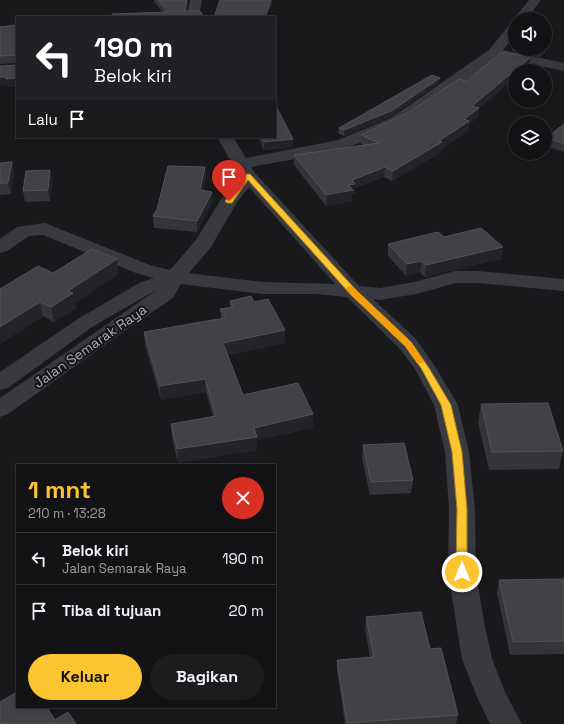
<!DOCTYPE html>
<html lang="id">
<head>
<meta charset="utf-8">
<style>
	body { margin:0; font-family:"Space Grotesk",sans-serif; background:#1c1b1d; color:#f1f3f6; height:100vh; display:flex; flex-direction:column; font-size:15px; white-space:nowrap }
	* { box-sizing:border-box; margin:0 }
	p { font-size:13px; color:#9d9ea0 }
	.icon { flex:none; width:22px; height:22px; fill:none; stroke:currentColor; stroke-width:2; stroke-linecap:round; stroke-linejoin:round }
	.map { position:relative; flex:1; overflow:hidden }
	.drawer { position:absolute; left:16px; top:464px; width:260px; height:244px; display:flex; flex-direction:column; background:#131214; border-radius:0px; box-shadow:0 2px 6px #0003,0 0 0 1px #323234 }
	.drawer>* { flex:none }
	.guide { position:absolute; left:16px; top:16px; width:260px; height:122px; border-radius:0px; box-shadow:0 2px 6px #0003,0 0 0 1px #323234; background:#202124; color:#fff; overflow:hidden }
	.tools { position:absolute; left:508px; top:12px; display:grid; gap:8px }
	.tools a { display:grid; place-items:center; width:44px; height:44px; border-radius:50%; background:#131214; box-shadow:0 2px 6px #0003,0 0 0 1px #323234; font-size:20px }
	.pin { position:absolute; display:grid; place-items:center; width:34px; height:34px; color:#fff; margin:-41px -17px; border-radius:50% 50% 50% 0; rotate:-45deg; box-shadow:0 0 4px #0007 }
	.pin .icon { rotate:45deg }
	.me { position:absolute; width:44px; margin:-22px; rotate:0deg; stroke-linejoin:round; filter:drop-shadow(0 0 3px #0008) }
	.turn { display:flex; align-items:center; gap:14px; height:84px; padding:0 12px; font-size:18px }
	.turn .icon { width:52px; height:52px; stroke-width:2.5 }
	.turn b { display:block; font-size:28px; line-height:34px }
	.then { display:flex; align-items:center; height:38px; padding:0 12px; background:#0003; gap:8px; font-size:15px }
	.round { display:grid; place-items:center; flex:none; width:42px; height:42px; border-radius:21px; background:#1c1b1d }
	.head { display:flex; align-items:center; justify-content:space-between; height:68px; padding:0 12px }
	h1 { font-size:24px; font-weight:700; line-height:30px; color:#fbc430 }
	.cta { display:flex; gap:8px; margin-top:auto; padding:8px 12px }
	.cta a { flex:1; height:46px; border-radius:24px; background:#fbc430; color:#111; font-size:16px; font-weight:700; line-height:46px; text-align:center }
	.cta a+a { background:#1c1b1d; color:#f1f3f6 }
	ul { padding:0; list-style:none }
	li { display:flex; align-items:center; gap:12px; height:52px; padding:0 12px; border-top:1px solid #323234 }
	li div { flex:1 }
	li b { display:block; font-size:15px }
	li em { font-style:normal }
	.map>svg:first-child { display:block }
	.lines { fill:none; stroke-linecap:round; stroke-linejoin:round }
	.minor { fill:#393a40; fill-rule:evenodd }
	.wall { fill:#353439 }
	.shaded-wall { fill:#242327 }
	.building { fill:#414147; stroke:#525259 }
	.route { fill:#fbc430; stroke:#a37f1f }
	.slow { fill:#f59e0b }
	.labels { text-anchor:middle; dominant-baseline:central; stroke-width:4; stroke-linejoin:round; paint-order:stroke }
	.street-label { font-size:14px; fill:#aaaebb; stroke:#141316 }
</style>
</head>
<body>
<div class="map">
<svg width="564" height="724" viewBox="0 0 564 724">
	<rect width="100%" height="100%" fill="#19181b"/>
	<g class="lines">
		<g class="minor">
			<polygon points="190,0 202,0 199,17 187,17"/>
			<polygon points="529,0 541,0 527,19 515,19 515,21 514,19"/>
			<path d="M515 23V36L503 50 564 63V71L497 57C458 85 419 118 375 137 336 154 292 159 251 167L255 173 359 286 380 288 414 282 455 271H478L564 279V291L478 283H456L416 294 380 300 373 299 416 339 436 368 458 405 469 452 475 509 476 572 484 622 492 659 505 692 522 724H490L477 697 462 659 456 622 448 572 449 509 445 452 434 405 415 369 400 349 347 297 316 294H263L181 284 173 298 113 339 8 414 0 417V398L158 289 92 327 8 388 0 390V372L78 319 139 283 154 278 136 273 43 235 29 236 7 251 0 253V239L17 227 45 223 150 265 170 270 196 240 220 201 239 176 217 137H233L246 158 338 140 391 118 489 50 510 24ZM249 187 335 284 263 282 189 273 211 247 237 202Z"/>
		</g>
	</g>
	<g class="wall">
		<polygon points="154,0 188,0 187,11 204,17 112,17 112,14 163,12 154,2"/>
		<polygon points="17,25 17,87 8,87 7,85 17,65 17,63 0,64 0,27"/>
		<polygon points="515,44 515,49 545,49 546,48 545,53 540,57 512,51 513,46"/>
		<polygon points="531,57 529,66 515,71 515,78 479,108 478,117 469,124 468,131 441,149 441,152 392,181 384,177 355,188 355,194 352,194 352,201 326,206 294,165 294,155 363,145 361,144 361,135 409,112"/>
		<polygon points="440,78 439,83 390,117 344,136 338,133 339,128"/>
		<polygon points="564,124 564,152 545,146 546,138"/>
		<polygon points="258,137 275,137 293,147 264,150"/>
		<polygon points="12,162 14,173 11,194 0,195 0,163"/>
		<polygon points="205,167 206,178 203,191 212,192 212,203 197,232 154,228 153,216"/>
		<polygon points="50,170 52,181 50,201 25,202 23,191"/>
		<polygon points="444,237 501,259 425,277 420,272 406,276 388,256 388,244"/>
		<polygon points="117,259 118,274 75,303 76,308 54,322 43,316 0,344 53,273"/>
		<polygon points="230,301 254,302 285,343 228,355 243,395 313,414 313,428 257,440 257,450 178,463 172,438 171,424 213,417 206,392 161,400 145,345 144,332 221,319 220,309 230,307"/>
		<polygon points="481,404 563,451 559,469 489,470 478,422"/>
		<polygon points="363,445 413,480 411,493 370,495 362,458"/>
		<polygon points="564,579 564,654 510,655 497,593 499,580"/>
		<polygon points="366,617 430,649 458,715 456,724 345,724 337,671 337,660 370,657 365,629"/>
	</g>
	<g class="shaded-wall">
		<polygon points="187,0 188,0 188,3 186,17 185,11"/>
		<polygon points="271,0 272,0 272,5 267,17 265,17"/>
		<polygon points="546,48 545,53 540,57 541,52"/>
		<polygon points="531,57 529,66 523,71 515,71 515,78 479,108 478,117 469,124 468,131 441,149 441,152 392,181 393,171 439,141 464,119 472,106"/>
		<polygon points="0,77 6,77 17,78 17,87 8,87 7,85 0,85"/>
		<polygon points="440,78 439,83 390,117 344,136 344,130"/>
		<polygon points="293,139 293,147 264,150 264,142"/>
		<polygon points="12,162 14,173 11,194 8,183"/>
		<polygon points="205,167 206,178 201,202 200,190"/>
		<polygon points="385,167 384,177 355,188 355,194 352,194 352,201 326,206 326,195 348,185 352,180"/>
		<polygon points="50,170 52,181 50,201 48,190"/>
		<polygon points="212,192 212,203 197,232 197,221"/>
		<polygon points="503,247 501,259 425,277 426,265"/>
		<polygon points="117,259 118,274 75,303 76,308 54,322 51,307 68,291"/>
		<polygon points="422,261 420,272 406,276 407,264"/>
		<polygon points="40,302 43,316 0,344 0,327"/>
		<polygon points="285,330 285,343 224,356 223,343"/>
		<polygon points="205,379 206,392 161,400 160,386"/>
		<polygon points="313,414 313,428 257,440 257,450 178,463 177,449 254,428"/>
	</g>
	<g class="building">
		<polygon points="158,0 187,0 185,11 200,11 204,17 113,17 112,14 168,12"/>
		<polygon points="220,0 271,0 265,17 214,17"/>
		<polygon points="17,25 17,78 6,79 6,77 0,77 0,66 17,65 17,55 0,56 0,27"/>
		<polygon points="526,49 545,49 541,52"/>
		<polygon points="502,52 531,57 472,106 479,108 464,119 469,121 439,141 442,142 393,171 385,167 352,180 355,184 348,185 353,190 326,195 294,155 379,143 361,135 409,112 459,79 466,81"/>
		<polygon points="432,75 440,78 391,111 344,130 339,128"/>
		<polygon points="275,104 293,139 264,142 262,137 275,137"/>
		<polygon points="564,124 564,143 546,138"/>
		<polygon points="12,162 8,183 0,183 0,163"/>
		<polygon points="168,166 205,167 200,190 212,192 197,221 153,216 157,209"/>
		<polygon points="50,170 48,190 23,191 26,171"/>
		<polygon points="481,228 503,247 426,265 422,261 407,264 388,244 438,232 444,237"/>
		<polygon points="92,249 117,259 68,291 73,293 51,307 40,302 0,327 0,289 38,266 53,273"/>
		<polygon points="251,296 254,302 268,299 285,330 223,343 243,395 298,383 313,414 254,428 257,437 177,449 171,424 216,416 205,379 160,386 144,332 225,318 220,309 233,307 230,301"/>
		<polygon points="548,403 563,451 492,452 481,404"/>
		<polygon points="404,443 413,480 371,482 363,445"/>
		<polygon points="564,579 564,641 513,642 499,580"/>
		<polygon points="421,612 430,649 441,648 458,715 347,723 337,660 374,657 366,617"/>
		<polygon points="17,692 17,707 47,707 55,720 68,712 76,724 0,724 0,702"/>
	</g>
	<polygon class="route" points="246,174 250,174 357,291 411,342 429,368 451,405 462,452 467,509 467,572 466,575 457,575 456,572 457,509 452,452 441,405 421,368 405,346 351,295 248,180 232,203 227,203 225,201"/>
	<polygon class="slow" points="350,286 353,287 411,342 424,361 423,363 417,363 405,346 347,290 347,287"/>
	<g class="labels">
		<g class="street-label">
			<text transform="translate(90 346) rotate(-35)">Jalan Semarak Raya</text>
		</g>
	</g>
</svg>
<div class="tools">
<a><svg class="icon" aria-label="sound" viewBox="0 0 24 24"><path d="M4 9h4l5-4v14l-5-4H4zM17 9q2 3 0 6"/></svg></a>
<a><svg class="icon" aria-label="search" viewBox="0 0 24 24"><circle cx="10" cy="10" r="6"/><path d="M15 15l6 6"/></svg></a>
<a><svg class="icon" aria-label="layers" viewBox="0 0 24 24"><path d="M12 4l9 5-9 5-9-5zM3 14l9 5 9-5"/></svg></a>
</div>
<div class="pin" style="left:229px;top:201px;background:#d93025"><svg class="icon" aria-label="arrive" viewBox="0 0 24 24"><path d="M6 21V4h12l-3 4 3 4H6"/></svg></div>
<svg class="me" style="left:462px;top:572px" viewBox="-20 -20 40 40"><circle r="17" fill="#fbc430" stroke="#fff" stroke-width="3"/><path d="M0-11L8 9 0 5-8 9z" fill="#fff"/></svg>
<div class="guide">
<div class="turn"><svg class="icon" aria-label="left" viewBox="0 0 24 24"><path d="M17 20v-9H6M10 6l-5 5 5 5"/></svg><div><b>190 m</b>Belok kiri</div></div>
<div class="then">Lalu<svg class="icon" aria-label="arrive" viewBox="0 0 24 24"><path d="M6 21V4h12l-3 4 3 4H6"/></svg></div>
</div>
<section class="drawer">
<div class="head"><div><h1>1 mnt</h1><p>210 m · 13:28</p></div><a class="round" style="background:#d93025;color:#fff"><svg class="icon" aria-label="close" viewBox="0 0 24 24"><path d="M6 6l12 12M18 6L6 18"/></svg></a></div>
<ul>
<li><svg class="icon" aria-label="left" viewBox="0 0 24 24"><path d="M17 20v-9H6M10 6l-5 5 5 5"/></svg><div><b>Belok kiri</b><p>Jalan Semarak Raya</p></div><em>190 m</em></li>
<li><svg class="icon" aria-label="arrive" viewBox="0 0 24 24"><path d="M6 21V4h12l-3 4 3 4H6"/></svg><div><b>Tiba di tujuan</b></div><em>20 m</em></li>
</ul>
<div class="cta"><a>Keluar</a><a>Bagikan</a></div>
</section>
</div>
</body>
</html>
